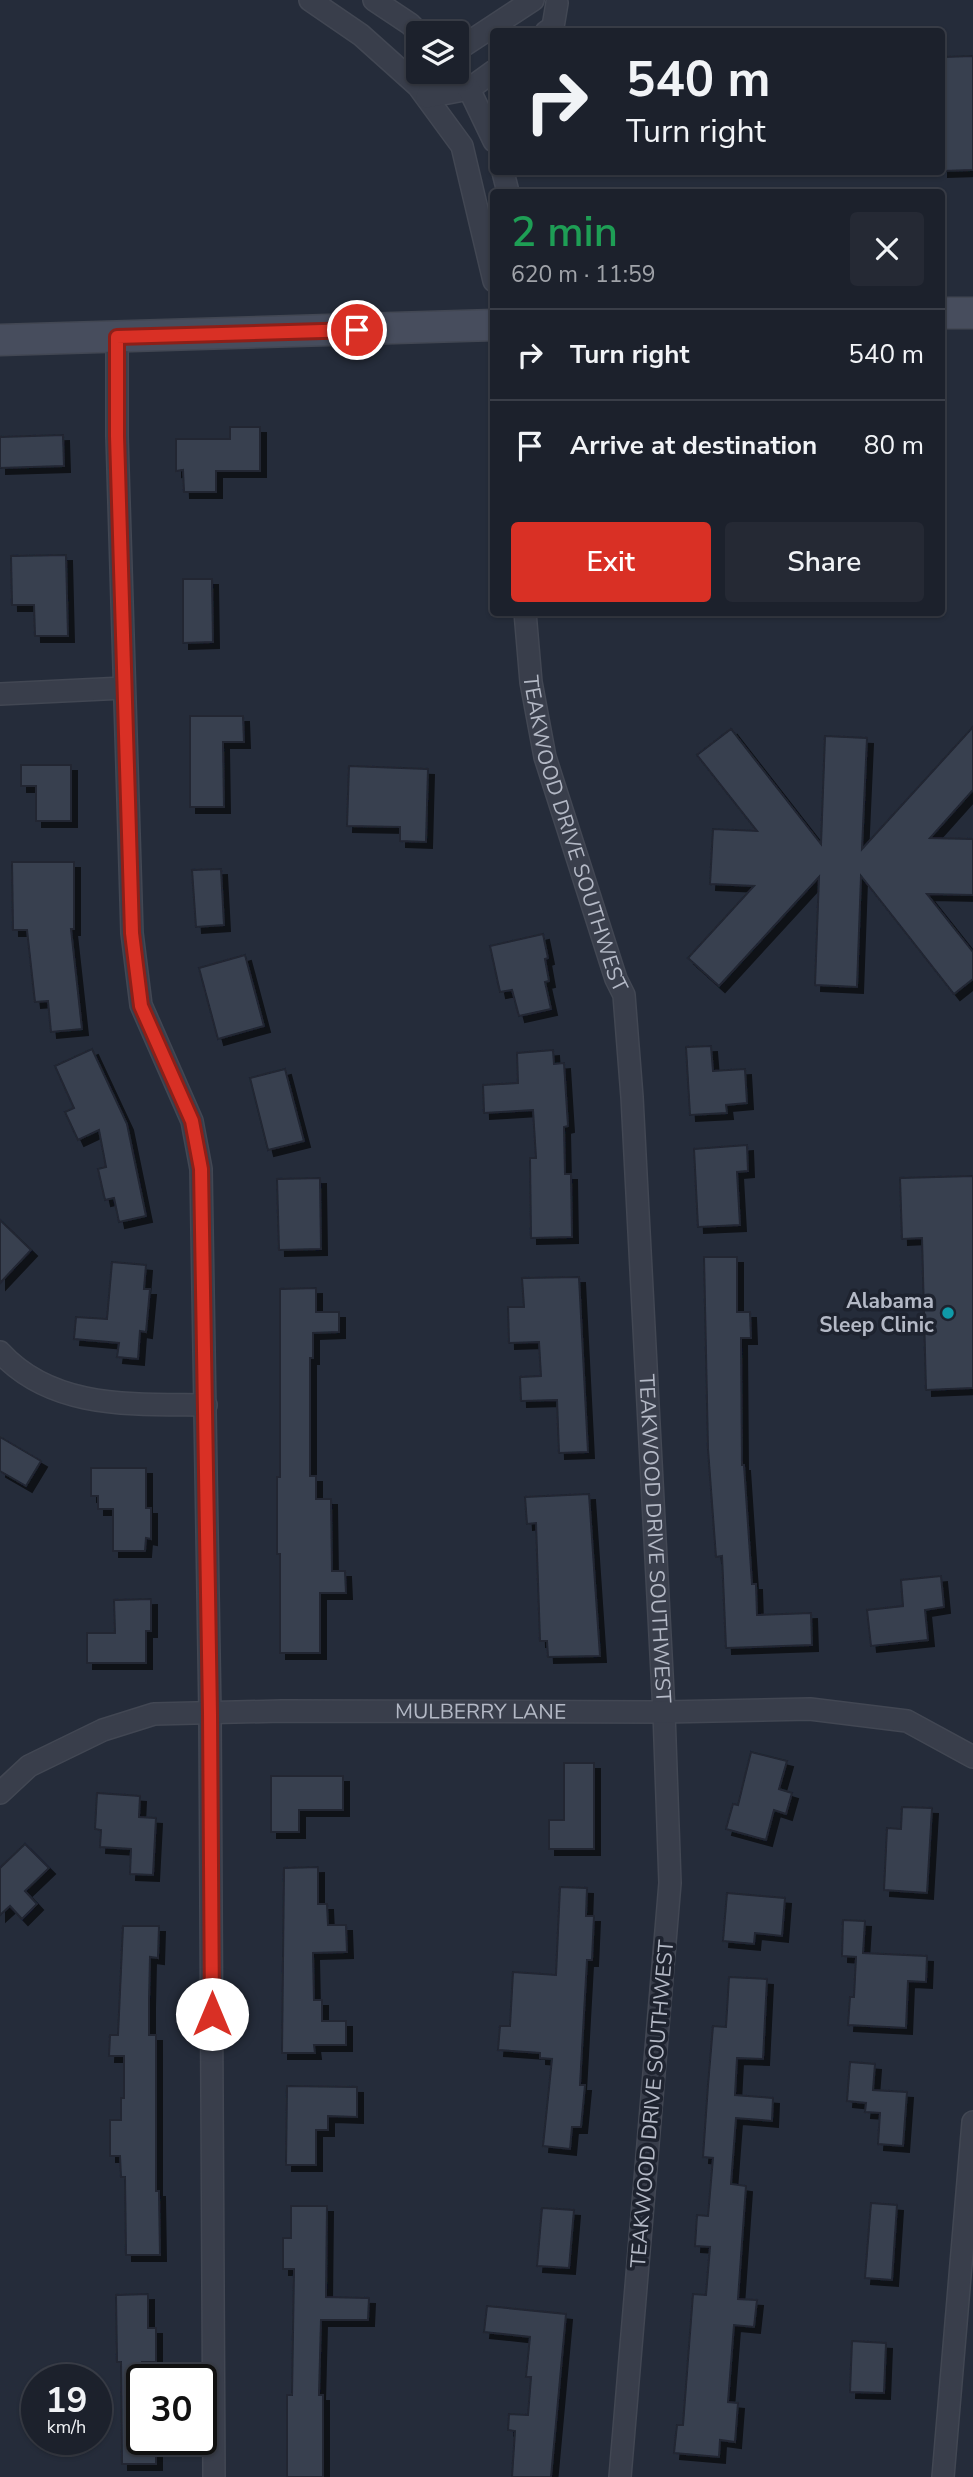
<!DOCTYPE html>
<html lang="en">
<head>
<meta charset="utf-8">
<style>
	body { margin:0; font-family:"Nunito Sans",sans-serif; background:#252934; color:#f1f3f6; height:100vh; display:flex; flex-direction:column; font-size:26px; white-space:nowrap }
	* { box-sizing:border-box; margin:0 }
	p { font-size:23px; color:#a0a3a9 }
	.icon { flex:none; width:38px; height:38px; fill:none; stroke:currentColor; stroke-width:2; stroke-linecap:round; stroke-linejoin:round }
	.map { position:relative; flex:1; overflow:hidden }
	.sheet { position:absolute; left:490px; top:189px; width:455px; height:427px; display:flex; flex-direction:column; background:#1c212c; border-radius:7px; box-shadow:0 2px 5px #0004,0 0 0 2px #3a3e48 }
	.sheet>* { flex:none }
	.top-card { position:absolute; left:490px; top:28px; width:455px; height:147px; border-radius:7px; box-shadow:0 2px 5px #0004,0 0 0 2px #3a3e48; background:#1c212c; color:#f1f3f6; overflow:hidden }
	.buttons { position:absolute; left:406px; top:21px; display:grid; gap:14px }
	.buttons a { display:grid; place-items:center; width:63px; height:63px; border-radius:7px; background:#1c212c; box-shadow:0 2px 5px #0004,0 0 0 2px #3a3e48; font-size:35px }
	.speed { position:absolute; left:21px; top:2364px; display:flex; gap:14px; font-size:35px; font-weight:700; text-align:center }
	.speed>* { display:grid; place-content:center; width:91px; height:91px; border-radius:50%; background:#1c212c; box-shadow:0 2px 5px #0004,0 0 0 2px #3a3e48; line-height:1 }
	.speed small { font-size:18px; font-weight:400 }
	.speed .limit { border:4px solid #111; border-radius:10px; background:#fff; color:#111 }
	.pin { position:absolute; display:grid; place-items:center; width:60px; height:60px; color:#fff; margin:-30px; border:4px solid #fff; border-radius:50%; box-shadow:0 2px 7px #0007 }
	.me { position:absolute; width:77px; margin:-38px; rotate:0deg; stroke-linejoin:round; filter:drop-shadow(0 0 5px #0008) }
	.turn { display:flex; align-items:center; gap:24px; height:147px; padding:0 21px; font-size:32px }
	.turn .icon { width:91px; height:91px; stroke-width:2.5 }
	.turn b { display:block; font-size:49px; line-height:60px }
	.round { display:grid; place-items:center; flex:none; width:74px; height:74px; border-radius:7px; background:#252934 }
	.overview { display:flex; align-items:center; justify-content:space-between; height:119px; padding:0 21px }
	h1 { font-size:42px; font-weight:600; line-height:52px; color:#1e9e55 }
	.action { display:flex; gap:14px; margin-top:auto; padding:14px 21px }
	.action a { flex:1; height:80px; border-radius:7px; background:#d93025; color:#fff; font-size:28px; font-weight:600; line-height:80px; text-align:center }
	.action a+a { background:#252934; color:#f1f3f6 }
	ul { padding:0; list-style:none }
	li { display:flex; align-items:center; gap:21px; height:91px; padding:0 21px; border-top:2px solid #3a3e48 }
	li div { flex:1 }
	li b { display:block; font-size:26px }
	li em { font-style:normal }
	.map>svg:first-child { display:block }
	.building { fill:#384050; stroke:#202531; stroke-width:2; filter:url(#shadow) }
	.lines { fill:none; stroke-linecap:round; stroke-linejoin:round }
	.street-casing { stroke:#424753; stroke-width:24 }
	.secondary-casing { stroke:#424753; stroke-width:33 }
	.street { stroke:#393e4b; stroke-width:21 }
	.secondary { stroke:#474d5d; stroke-width:30 }
	.route-casing { stroke:#8d1f18; stroke-width:18 }
	.route { stroke:#d93025; stroke-width:12 }
	.culture-dot { fill:#0f9aa8; stroke:#1e232f; stroke-width:2.5 }
	.labels { text-anchor:middle; dominant-baseline:central; stroke-width:7; stroke-linejoin:round; paint-order:stroke }
	.street-label { font-size:21px; fill:#b4b9c6; stroke:#1e232f }
	.poi-label { font-size:21px; font-weight:bold; fill:#b4b9c6; stroke:#1e232f; text-anchor:end }
</style>
</head>
<body>
<div class="map">
<svg width="973" height="2477" viewBox="0 0 973 2477">
	<defs>
		<filter id="shadow"><feDropShadow dx="6" dy="6" stdDeviation="0" flood-color="#0009"/></filter>
	</defs>
	<rect width="100%" height="100%" fill="#252c3a"/>
	<g class="building">
		<polygon points="973,56 973,170 942,171 942,57"/>
		<polygon points="230,427 260,427 260,471 216,471 216,492 184,492 183,470 176,471 176,439 230,439"/>
		<polygon points="63,435 64,466 0,468 0,437"/>
		<polygon points="66,555 68,636 35,636 34,605 12,605 11,556"/>
		<polygon points="183,579 212,579 213,642 183,643"/>
		<polygon points="190,716 243,716 244,742 223,742 224,807 190,807"/>
		<polygon points="973,727 973,790 930,838 973,839 973,895 927,894 973,952 973,979 954,994 861,876 857,987 815,985 819,877 719,986 688,958 754,886 710,884 713,829 757,831 697,755 731,729 821,844 825,736 867,738 862,849"/>
		<polygon points="21,765 71,765 71,821 36,821 36,786 21,786"/>
		<polygon points="349,766 428,769 426,842 400,841 400,827 347,826"/>
		<polygon points="12,862 74,862 74,929 71,929 82,1029 51,1032 48,1001 35,1002 27,930 13,930"/>
		<polygon points="221,869 224,925 196,927 192,870"/>
		<polygon points="543,934 548,958 545,959 549,981 545,982 551,1009 519,1016 512,990 500,992 490,946"/>
		<polygon points="245,955 264,1026 218,1039 199,968"/>
		<polygon points="711,1046 713,1071 745,1069 747,1103 726,1105 727,1113 690,1115 686,1047"/>
		<polygon points="92,1049 127,1124 146,1216 119,1222 114,1198 105,1200 98,1169 106,1167 99,1130 78,1140 65,1112 74,1108 55,1066"/>
		<polygon points="553,1050 554,1064 564,1063 568,1126 564,1127 565,1174 571,1174 572,1237 531,1238 530,1158 536,1158 533,1110 484,1113 483,1085 518,1083 517,1053"/>
		<polygon points="285,1069 304,1141 268,1150 250,1078"/>
		<polygon points="747,1145 748,1171 737,1172 740,1225 698,1227 694,1149"/>
		<polygon points="973,1176 973,1388 926,1390 922,1238 902,1239 900,1178"/>
		<polygon points="320,1178 321,1249 279,1250 277,1179"/>
		<polygon points="0,1220 31,1250 0,1283"/>
		<polygon points="704,1257 737,1257 737,1312 750,1312 751,1338 741,1338 742,1465 744,1465 752,1584 756,1584 757,1615 811,1613 812,1645 726,1648 722,1556 716,1557 708,1449"/>
		<polygon points="112,1262 146,1265 144,1289 150,1289 146,1332 140,1331 138,1359 117,1357 119,1343 74,1339 76,1317 107,1319"/>
		<polygon points="579,1277 588,1452 559,1453 557,1400 521,1401 520,1377 541,1376 539,1342 509,1343 508,1307 524,1307 522,1278"/>
		<polygon points="316,1288 316,1312 339,1312 339,1332 313,1333 313,1358 310,1358 310,1476 316,1476 316,1499 331,1499 332,1571 345,1571 346,1593 320,1593 320,1653 280,1653 280,1554 277,1554 277,1477 280,1477 280,1289"/>
		<polygon points="0,1437 41,1461 26,1486 0,1471"/>
		<polygon points="91,1468 146,1468 146,1508 151,1508 151,1539 146,1538 145,1551 113,1551 113,1509 98,1509 98,1496 91,1496"/>
		<polygon points="589,1494 600,1656 548,1657 547,1641 540,1641 536,1523 527,1524 525,1497"/>
		<polygon points="941,1576 944,1607 925,1610 928,1640 871,1646 867,1610 903,1606 901,1580"/>
		<polygon points="151,1599 151,1631 146,1631 146,1663 87,1663 87,1633 115,1633 114,1600"/>
		<polygon points="751,1752 787,1761 779,1789 792,1793 786,1814 774,1810 766,1840 726,1829 733,1804 738,1805"/>
		<polygon points="564,1763 594,1763 594,1849 549,1849 549,1820 564,1820"/>
		<polygon points="271,1776 343,1776 343,1810 299,1810 299,1832 271,1832"/>
		<polygon points="97,1793 140,1796 139,1817 156,1818 153,1875 130,1874 131,1849 100,1847 101,1830 95,1829"/>
		<polygon points="902,1807 932,1808 927,1893 884,1890 887,1828 901,1829"/>
		<polygon points="25,1844 49,1868 25,1891 37,1904 22,1919 10,1906 0,1915 0,1868"/>
		<polygon points="318,1867 318,1904 327,1904 328,1925 346,1925 347,1952 313,1953 314,2000 322,2000 322,2021 346,2021 346,2045 314,2045 315,2053 282,2053 284,1868"/>
		<polygon points="560,1887 587,1888 586,1916 594,1916 592,1960 587,1960 580,2085 585,2085 581,2127 572,2127 570,2149 543,2146 552,2059 540,2058 540,2053 498,2050 500,2026 510,2026 513,1972 556,1975"/>
		<polygon points="727,1893 785,1898 782,1936 755,1933 754,1944 723,1941"/>
		<polygon points="843,1920 865,1921 863,1953 927,1956 926,1982 908,1981 906,2028 848,2025 850,1997 854,1997 856,1957 842,1956"/>
		<polygon points="123,1926 159,1926 158,1958 150,1957 149,2002 149,2035 156,2035 156,2191 159,2191 160,2255 126,2255 125,2177 121,2177 120,2156 110,2156 110,2120 121,2120 121,2098 124,2098 124,2056 109,2056 110,2035 118,2035"/>
		<polygon points="729,1977 767,1979 763,2059 737,2058 735,2095 773,2098 772,2121 736,2118 731,2184 746,2186 738,2299 757,2300 754,2327 734,2325 728,2402 738,2403 735,2442 720,2440 719,2457 674,2453 677,2425 683,2425 693,2294 706,2295 710,2247 695,2246 697,2215 708,2216 713,2158 703,2157 708,2085 713,2026 726,2027"/>
		<polygon points="850,2062 875,2064 873,2090 907,2092 903,2146 878,2144 880,2113 865,2112 866,2103 847,2101"/>
		<polygon points="287,2086 357,2087 357,2117 328,2116 328,2130 316,2130 316,2165 286,2165"/>
		<polygon points="871,2203 897,2205 892,2280 865,2278"/>
		<polygon points="291,2206 327,2206 326,2297 369,2298 368,2320 321,2320 319,2395 323,2395 323,2477 287,2477 287,2395 292,2395 294,2269 283,2269 283,2238 291,2238"/>
		<polygon points="542,2208 574,2210 569,2268 537,2266"/>
		<polygon points="148,2294 148,2328 156,2328 156,2362 142,2362 142,2440 156,2440 156,2464 122,2464 121,2362 117,2362 116,2295"/>
		<polygon points="487,2306 566,2314 551,2477 512,2477 515,2431 508,2430 509,2414 528,2415 531,2377 526,2377 530,2337 484,2332"/>
		<polygon points="852,2341 886,2343 884,2393 850,2392"/>
	</g>
	<g class="lines">
		<defs>
			<g id="street">
				<polyline points="310,0 361,35 418,86 462,146 494,281"/>
				<polyline points="374,0 410,24 419,33"/>
				<polyline points="546,32 553,27 557,3"/>
				<polyline points="457,50 533,0"/>
				<polyline points="437,72 427,97 469,89 494,71"/>
				<polyline points="453,72 469,89 494,141"/>
				<polyline points="503,172 508,192"/>
				<polyline points="117,337 117,436 132,933 141,1005 192,1121 201,1169 210,1714 214,2477"/>
				<path id="s1" d="M525 612 531 682 545 757 616 979 624 995 632 1097 664 1712 670 1883 620 2477"/>
				<polyline points="0,694 124,688"/>
				<path d="M0 1352C53 1410 134 1404 206 1405"/>
				<path id="s2" d="M0 1793 29 1766 103 1730 154 1714 282 1711 664 1712 810 1709 907 1721 973 1757"/>
				<polyline points="943,2477 973,2122"/>
			</g>
			<g id="secondary">
				<polyline points="942,313 973,313"/>
				<polyline points="0,340 494,325"/>
			</g>
		</defs>
		<use href="#street" class="street-casing"/>
		<use href="#secondary" class="secondary-casing"/>
		<use href="#street" class="street"/>
		<use href="#secondary" class="secondary"/>
	</g>
	<g class="lines">
		<defs>
			<polyline id="route" points="212,2014 210,1714 201,1169 192,1121 141,1006 132,933 117,436 117,337 357,330"/>
		</defs>
		<use href="#route" class="route-casing"/>
		<use href="#route" class="route"/>
	</g>
	<circle class="culture-dot" cx="948" cy="1313" r="7"/>
	<g class="labels">
		<g class="street-label">
			<text stroke="none"><textPath href="#s1" startOffset="228">TEAKWOOD DRIVE SOUTHWEST</textPath></text>
			<text stroke="none"><textPath href="#s1" startOffset="942">TEAKWOOD DRIVE SOUTHWEST</textPath></text>
			<text stroke="none"><textPath href="#s2" startOffset="502">MULBERRY LANE</textPath></text>
			<text transform="translate(652 2104) rotate(-85)">TEAKWOOD DRIVE SOUTHWEST</text>
		</g>
		<g class="poi-label">
			<text x="934" y="1301">Alabama<tspan x="934" dy="24">Sleep Clinic</tspan></text>
		</g>
	</g>
</svg>
<div class="buttons">
<a><svg class="icon" aria-label="layers" viewBox="0 0 24 24"><path d="M12 4l9 5-9 5-9-5zM3 14l9 5 9-5"/></svg></a>
</div>
<div class="speed"><div>19<small>km/h</small></div><div class="limit">30</div></div>
<div class="pin" style="left:357px;top:330px;background:#d93025"><svg class="icon" aria-label="arrive" viewBox="0 0 24 24"><path d="M6 21V4h12l-3 4 3 4H6"/></svg></div>
<svg class="me" style="left:212px;top:2014px" viewBox="-20 -20 40 40"><circle r="19" fill="#fff"/><path d="M0-13L10 11 0 6-10 11z" fill="#d93025"/></svg>
<div class="top-card">
<div class="turn"><svg class="icon" aria-label="right" viewBox="0 0 24 24"><path d="M7 20v-9h11M14 6l5 5-5 5"/></svg><div><b>540 m</b>Turn right</div></div>
</div>
<section class="sheet">
<div class="overview"><div><h1>2 min</h1><p>620 m · 11:59</p></div><a class="round"><svg class="icon" aria-label="close" viewBox="0 0 24 24"><path d="M6 6l12 12M18 6L6 18"/></svg></a></div>
<ul>
<li><svg class="icon" aria-label="right" viewBox="0 0 24 24"><path d="M7 20v-9h11M14 6l5 5-5 5"/></svg><div><b>Turn right</b></div><em>540 m</em></li>
<li><svg class="icon" aria-label="arrive" viewBox="0 0 24 24"><path d="M6 21V4h12l-3 4 3 4H6"/></svg><div><b>Arrive at destination</b></div><em>80 m</em></li>
</ul>
<div class="action"><a>Exit</a><a>Share</a></div>
</section>
</div>
</body>
</html>
